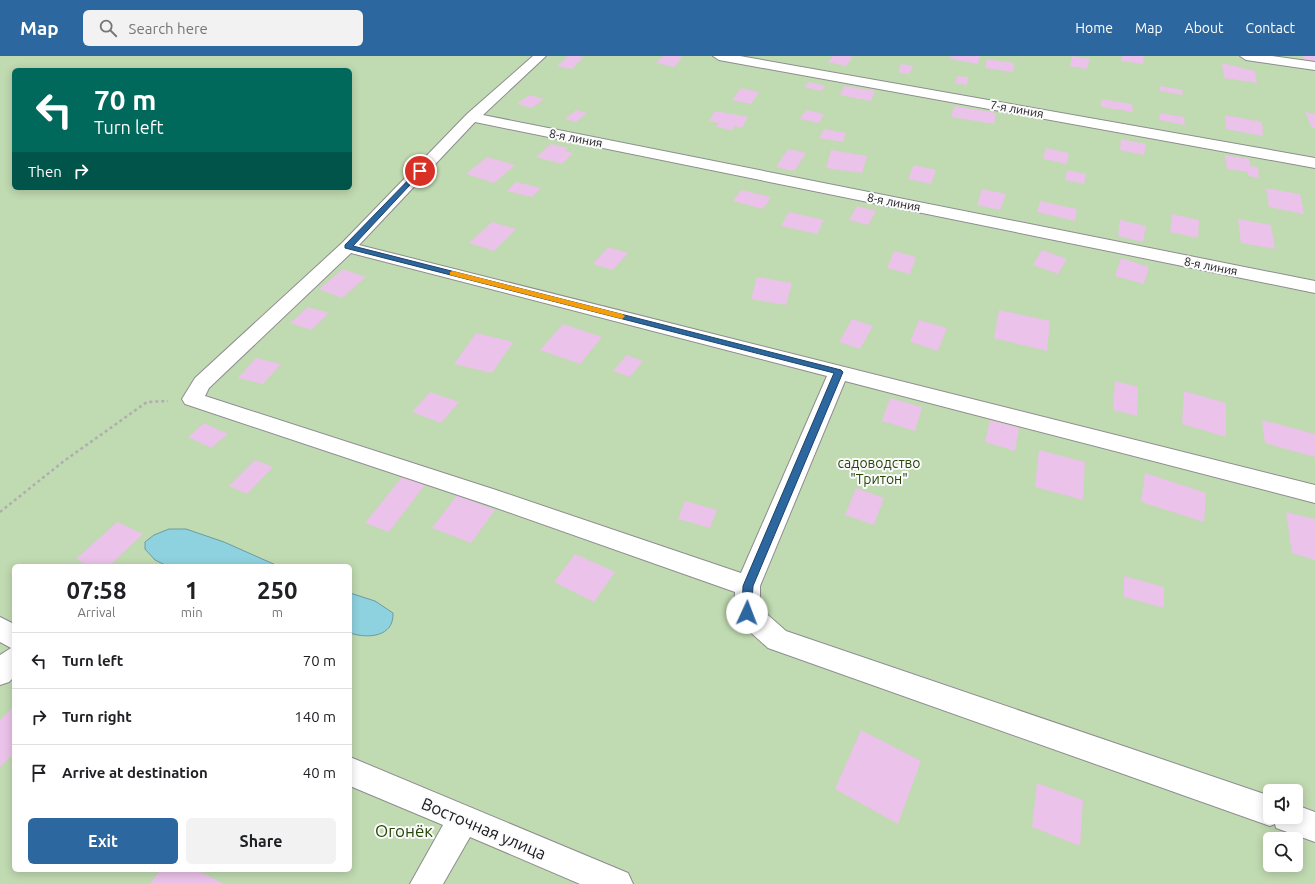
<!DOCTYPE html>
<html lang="en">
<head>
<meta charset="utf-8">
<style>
	body { margin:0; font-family:Ubuntu,sans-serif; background:#f2f2f2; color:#202124; height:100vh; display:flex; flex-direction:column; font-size:15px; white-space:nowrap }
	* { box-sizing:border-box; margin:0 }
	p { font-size:13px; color:#757577 }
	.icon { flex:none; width:22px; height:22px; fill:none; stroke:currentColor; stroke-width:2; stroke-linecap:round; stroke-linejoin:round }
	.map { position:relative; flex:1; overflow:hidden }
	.details { position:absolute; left:12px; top:508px; width:340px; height:308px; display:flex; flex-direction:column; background:#fff; border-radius:6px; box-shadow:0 2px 10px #0003 }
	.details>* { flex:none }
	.guide { position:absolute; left:12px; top:12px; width:340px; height:122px; border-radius:6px; box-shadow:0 2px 10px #0003; background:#00695c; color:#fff; overflow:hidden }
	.tools { position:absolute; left:1263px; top:728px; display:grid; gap:8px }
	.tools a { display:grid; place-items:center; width:40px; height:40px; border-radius:6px; background:#fff; box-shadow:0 2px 10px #0003; font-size:20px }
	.pin { position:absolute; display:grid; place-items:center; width:34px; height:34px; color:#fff; margin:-17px; border:2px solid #fff; border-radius:50%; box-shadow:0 1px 4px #0007 }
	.me { position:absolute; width:44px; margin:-22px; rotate:2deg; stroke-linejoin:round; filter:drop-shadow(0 0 3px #0008) }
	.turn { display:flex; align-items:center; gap:14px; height:84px; padding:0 16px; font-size:18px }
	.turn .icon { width:52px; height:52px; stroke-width:2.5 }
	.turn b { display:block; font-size:28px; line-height:34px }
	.then { display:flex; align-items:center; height:38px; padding:0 16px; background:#0003; gap:8px; font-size:15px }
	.eta { display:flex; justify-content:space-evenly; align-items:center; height:68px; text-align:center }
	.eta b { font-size:24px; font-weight:600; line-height:28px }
	.button { display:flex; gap:8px; margin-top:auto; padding:8px 16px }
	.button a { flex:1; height:46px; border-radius:6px; background:#2d679f; color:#fff; font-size:16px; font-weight:600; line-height:46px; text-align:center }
	.button a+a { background:#f2f2f2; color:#202124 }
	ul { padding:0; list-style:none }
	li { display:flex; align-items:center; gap:12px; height:56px; padding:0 16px; border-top:1px solid #e0e0e0 }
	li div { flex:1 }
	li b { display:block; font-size:15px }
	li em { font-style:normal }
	header { display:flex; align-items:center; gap:24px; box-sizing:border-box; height:56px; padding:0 20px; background:#2d679f; color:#fff }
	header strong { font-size:19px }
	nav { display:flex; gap:22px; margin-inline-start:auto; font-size:14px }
	.search { width:280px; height:36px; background:#f2f2f2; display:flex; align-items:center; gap:10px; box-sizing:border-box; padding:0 14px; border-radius:6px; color:#757577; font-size:15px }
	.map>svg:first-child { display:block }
	.green { fill:#c0dab1; fill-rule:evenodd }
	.water { fill:#8fd2df; stroke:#6c9ba4 }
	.building { fill:#ebc2e9 }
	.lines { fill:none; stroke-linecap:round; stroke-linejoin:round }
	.minor-casing { stroke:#8d8d8f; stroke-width:2 }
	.path { stroke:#aeaeb0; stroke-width:2.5; stroke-dasharray:3 3; stroke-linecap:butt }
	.minor { fill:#fff; fill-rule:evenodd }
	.route { fill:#2d679f; stroke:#1d4367 }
	.slow { fill:#f59e0b }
	.labels { text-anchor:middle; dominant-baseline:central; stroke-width:4; stroke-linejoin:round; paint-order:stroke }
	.far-street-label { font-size:12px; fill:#1a1a1b; stroke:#fbfbfd }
	.park-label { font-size:14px; fill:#264805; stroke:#fbfbfd }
	.near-street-label { font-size:17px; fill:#1a1a1b; stroke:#fbfbfd }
	.near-park-label { font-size:17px; fill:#264805; stroke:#fbfbfd }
</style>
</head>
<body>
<header>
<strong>Map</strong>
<div class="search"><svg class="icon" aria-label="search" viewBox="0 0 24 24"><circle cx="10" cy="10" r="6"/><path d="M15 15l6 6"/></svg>Search here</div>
<nav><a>Home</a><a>Map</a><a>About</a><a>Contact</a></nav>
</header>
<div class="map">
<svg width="1315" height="828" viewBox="0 0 1315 828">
	<rect width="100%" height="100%" fill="#fbfbfd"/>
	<path class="green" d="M0 0H1315V828H0ZM14 14H350V132H14ZM14 510H350V814H14ZM1270 735H1296V761H1270ZM1270 783H1296V809H1270Z"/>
	<g class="water">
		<polygon points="169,473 186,473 224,486 278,510 167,510 155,504 145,493 145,486 154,479"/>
		<path d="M350 537 375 545 393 557C394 581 368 583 350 577Z"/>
	</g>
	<g class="building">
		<polygon points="568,0 577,0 584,1 572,13 557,10"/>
		<polygon points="663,0 677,0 683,1 674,11 656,7"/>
		<polygon points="833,0 848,0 853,1 846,10 828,6"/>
		<polygon points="951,0 980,0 978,8 950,3"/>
		<polygon points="1072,0 1090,3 1087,13 1070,10"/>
		<polygon points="1122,0 1144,0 1143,8 1121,5"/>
		<polygon points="1303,0 1315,0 1315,6 1304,4"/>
		<polygon points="987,3 1014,7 1013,16 985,12"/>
		<polygon points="1222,7 1255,15 1257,27 1224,22"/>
		<polygon points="901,8 913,10 909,18 898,16"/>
		<polygon points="957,20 968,21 967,29 955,27"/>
		<polygon points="809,26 826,30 821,35 804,31"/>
		<polygon points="844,30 875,35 871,45 840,39"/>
		<polygon points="1160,30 1183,34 1182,39 1160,35"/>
		<polygon points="741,32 759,36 751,48 732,44"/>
		<polygon points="529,39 544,43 532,52 517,48"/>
		<polygon points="1101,43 1132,48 1133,56 1101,51"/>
		<polygon points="954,50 996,57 994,68 951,61"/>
		<polygon points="576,54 587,57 576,66 565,63"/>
		<polygon points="806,54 824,58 819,67 800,63"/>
		<polygon points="715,55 748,61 742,72 735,70 733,74 716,71 719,67 709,65"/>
		<polygon points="1305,56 1315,58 1315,72 1312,72"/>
		<polygon points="1159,57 1184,61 1185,69 1160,64"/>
		<polygon points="1225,59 1262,66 1263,80 1226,73"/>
		<polygon points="824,73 846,77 843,86 819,82"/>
		<polygon points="1121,83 1146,88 1144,99 1120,94"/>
		<polygon points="551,88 568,92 565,95 573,97 562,108 536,101"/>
		<polygon points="1046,92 1069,97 1067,108 1043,103"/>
		<polygon points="788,93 806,97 794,115 776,111"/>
		<polygon points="831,94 867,100 862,117 826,112"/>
		<polygon points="1225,99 1249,103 1250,110 1258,111 1259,122 1248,120 1248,116 1227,113"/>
		<polygon points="487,101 515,109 494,127 466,118"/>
		<polygon points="914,109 936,114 931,128 908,123"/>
		<polygon points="1067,114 1086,118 1084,128 1065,124"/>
		<polygon points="516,126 541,132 532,141 507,135"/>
		<polygon points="1266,132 1300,138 1304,158 1269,151"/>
		<polygon points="982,133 1006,138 1000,154 977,149"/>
		<polygon points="741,134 771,141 763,153 733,145"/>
		<polygon points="1040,145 1077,153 1075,165 1037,156"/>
		<polygon points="857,150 876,155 868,169 849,164"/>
		<polygon points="789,156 824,164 817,178 781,170"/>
		<polygon points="1172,158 1199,164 1198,182 1170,176"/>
		<polygon points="1238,163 1271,169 1275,193 1241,187"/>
		<polygon points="1120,164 1146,170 1143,186 1118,180"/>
		<polygon points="492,166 516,173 494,195 469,187"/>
		<polygon points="608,191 628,197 613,214 593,208"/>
		<polygon points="1042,194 1067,203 1058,218 1033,209"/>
		<polygon points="894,195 916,201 910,218 887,212"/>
		<polygon points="1121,202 1149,211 1144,228 1115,220"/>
		<polygon points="343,213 366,221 342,242 319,233"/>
		<polygon points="757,221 792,227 786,249 751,243"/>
		<polygon points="308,251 329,257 311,274 290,267"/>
		<polygon points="999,254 1050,265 1047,295 994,282"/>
		<polygon points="852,263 873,270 860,293 839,286"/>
		<polygon points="919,264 947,272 938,295 910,286"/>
		<polygon points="563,268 602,281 580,308 540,294"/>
		<polygon points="476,277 513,286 492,317 454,308"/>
		<polygon points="627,299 643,305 630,321 613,315"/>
		<polygon points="256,302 281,308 263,328 238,322"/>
		<polygon points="1115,325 1138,331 1137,360 1113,354"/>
		<polygon points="1184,335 1226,347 1226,381 1182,368"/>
		<polygon points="430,336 459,346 441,367 412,356"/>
		<polygon points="890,342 922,351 915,375 882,365"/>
		<polygon points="990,364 1019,372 1015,395 985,386"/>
		<polygon points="1262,364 1315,378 1315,401 1265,387"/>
		<polygon points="204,367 228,378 211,392 188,381"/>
		<polygon points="1039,394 1085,406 1083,444 1035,431"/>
		<polygon points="255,404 273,411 247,438 229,430"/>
		<polygon points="1145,417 1206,437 1204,466 1141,446"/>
		<polygon points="402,421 425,429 389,476 365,467"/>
		<polygon points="856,432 884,442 874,469 845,459"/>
		<polygon points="457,439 495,454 471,487 432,472"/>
		<polygon points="685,445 717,454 710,472 678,463"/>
		<polygon points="1286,456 1315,463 1315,504 1292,497"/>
		<polygon points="117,466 143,478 109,510 90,510 76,503"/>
		<polygon points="575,498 615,516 594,546 554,526"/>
		<polygon points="1124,520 1164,531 1164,552 1124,541"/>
		<polygon points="14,651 14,697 0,711 0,664"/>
		<polygon points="861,674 921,705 898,768 835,733"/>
		<polygon points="1037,727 1083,744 1080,790 1032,771"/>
		<polygon points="160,814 197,814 224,828 150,828"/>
	</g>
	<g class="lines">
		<defs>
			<g id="minor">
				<path d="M533 0H546L483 59 1315 225V237L475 66 359 189 1315 429V447L845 325 760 530V552L786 575 1270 740V761H1296V749L1315 756V786L1276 772 1275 768 1270 770 768 592 738 565 734 557 735 536 488 449 185 348 182 343 195 322 342 187 467 58ZM351 197 827 320 741 517 496 434 205 340 209 332Z"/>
				<polygon points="713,0 740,0 1315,102 1315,112 719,4"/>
				<polygon points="1240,0 1272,0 1315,6 1315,14 1246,4"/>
				<polygon points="0,561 14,568 14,621 9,626 0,629 0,599 11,592 0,586"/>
				<polygon points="350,701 628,817 633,828 580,828 470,781 443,828 410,828 443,769 350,730"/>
			</g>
		</defs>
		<use href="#minor" class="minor-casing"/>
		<polyline class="path" points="0,456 64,405 147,346 168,345"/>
		<use href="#minor" class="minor"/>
	</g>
	<polygon class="route" points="418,114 423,115 353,190 841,314 843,316 753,530 751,560 747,562 744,560 742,557 743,530 834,317 345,192 345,189"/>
	<polygon class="slow" points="453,215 622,258 625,260 622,263 450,219 450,216"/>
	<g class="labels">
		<g class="far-street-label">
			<text transform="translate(1017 53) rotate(10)">7-я линия</text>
			<text transform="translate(576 82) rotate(11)">8-я линия</text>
			<text transform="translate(894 146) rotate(11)">8-я линия</text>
			<text transform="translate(1211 210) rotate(11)">8-я линия</text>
		</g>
		<g class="park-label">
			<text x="879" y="407">садоводство<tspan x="879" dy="16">"Тритон"</tspan></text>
		</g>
		<g class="near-street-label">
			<text transform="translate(484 772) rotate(23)">Восточная улица</text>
		</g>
		<g class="near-park-label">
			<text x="404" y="774">Огонёк</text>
		</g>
	</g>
</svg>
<div class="tools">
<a><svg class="icon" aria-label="sound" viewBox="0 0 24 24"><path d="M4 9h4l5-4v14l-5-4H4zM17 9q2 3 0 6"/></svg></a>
<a><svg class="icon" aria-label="search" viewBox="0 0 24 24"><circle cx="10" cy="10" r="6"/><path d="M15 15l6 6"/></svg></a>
</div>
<div class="pin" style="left:420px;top:115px;background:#d93025"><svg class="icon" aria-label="arrive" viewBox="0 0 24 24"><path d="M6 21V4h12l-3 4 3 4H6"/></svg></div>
<svg class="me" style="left:747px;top:557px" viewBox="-20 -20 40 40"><circle r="19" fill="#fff"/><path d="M0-13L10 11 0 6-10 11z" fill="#2d679f"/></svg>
<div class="guide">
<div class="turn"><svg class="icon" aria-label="left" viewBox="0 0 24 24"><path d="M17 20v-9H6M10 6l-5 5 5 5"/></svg><div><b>70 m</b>Turn left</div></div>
<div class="then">Then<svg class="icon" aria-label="right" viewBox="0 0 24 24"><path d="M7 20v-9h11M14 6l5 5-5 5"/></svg></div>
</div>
<section class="details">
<div class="eta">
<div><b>07:58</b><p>Arrival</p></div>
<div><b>1</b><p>min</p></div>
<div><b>250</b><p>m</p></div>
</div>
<ul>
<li><svg class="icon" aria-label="left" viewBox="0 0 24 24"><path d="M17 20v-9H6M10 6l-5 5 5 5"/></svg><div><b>Turn left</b></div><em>70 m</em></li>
<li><svg class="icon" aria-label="right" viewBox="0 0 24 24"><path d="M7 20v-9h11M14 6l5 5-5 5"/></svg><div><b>Turn right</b></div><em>140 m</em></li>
<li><svg class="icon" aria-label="arrive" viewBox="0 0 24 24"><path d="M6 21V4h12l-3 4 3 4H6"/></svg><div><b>Arrive at destination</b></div><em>40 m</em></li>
</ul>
<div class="button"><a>Exit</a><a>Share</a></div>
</section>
</div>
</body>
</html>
